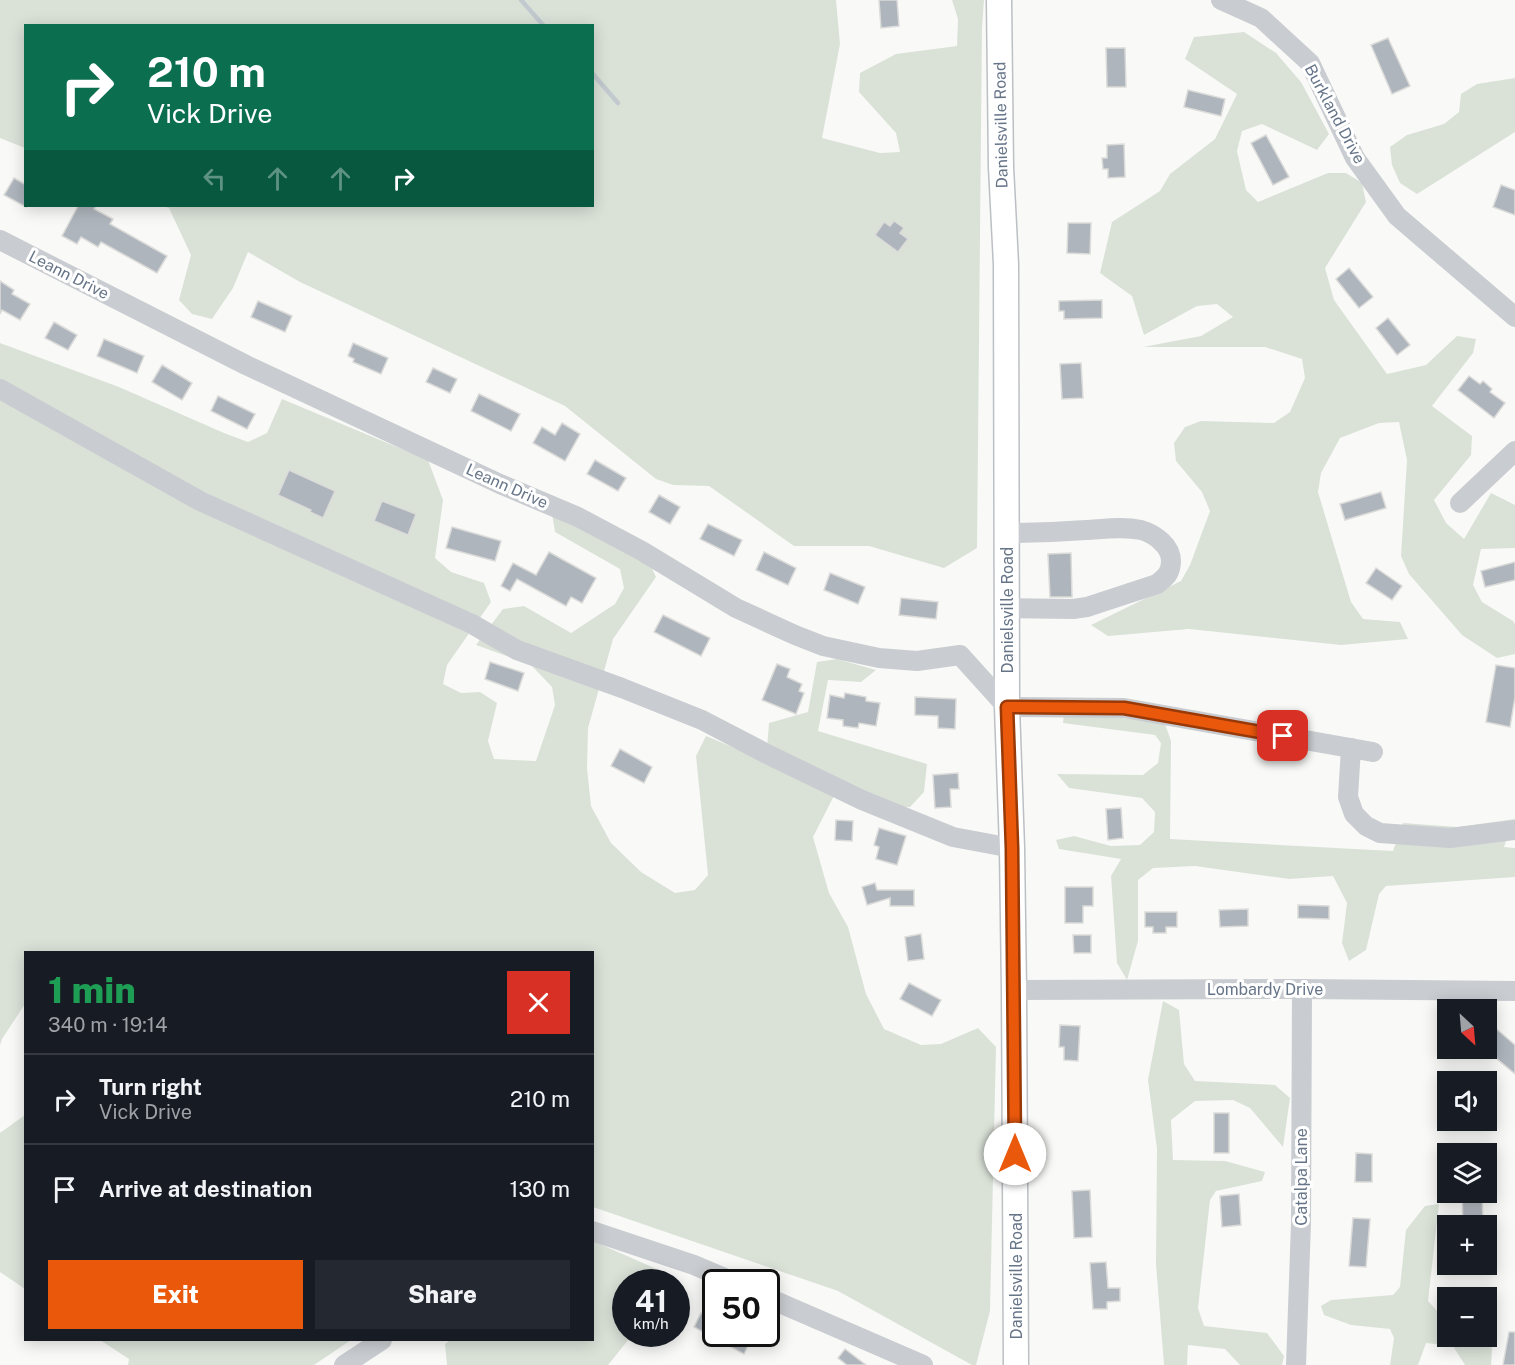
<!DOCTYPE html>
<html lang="en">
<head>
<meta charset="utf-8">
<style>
	body { margin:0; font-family:"Public Sans",sans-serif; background:#242831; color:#f1f3f6; height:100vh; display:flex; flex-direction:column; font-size:22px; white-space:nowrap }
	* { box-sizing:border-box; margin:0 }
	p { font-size:20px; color:#9ea1a6 }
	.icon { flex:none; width:33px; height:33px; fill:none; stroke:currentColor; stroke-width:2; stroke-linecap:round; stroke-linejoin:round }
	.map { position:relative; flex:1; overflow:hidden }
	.panel { position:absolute; left:24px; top:951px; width:570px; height:390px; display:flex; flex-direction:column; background:#171b24; border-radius:0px; box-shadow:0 3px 15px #0003 }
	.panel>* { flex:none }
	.top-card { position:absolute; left:24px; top:24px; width:570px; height:183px; border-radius:0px; box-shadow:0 3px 15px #0003; background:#0b6e4f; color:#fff; overflow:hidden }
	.needle { width:39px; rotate:154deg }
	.buttons { position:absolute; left:1437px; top:999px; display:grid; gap:12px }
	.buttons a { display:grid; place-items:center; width:60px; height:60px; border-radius:0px; background:#171b24; box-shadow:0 3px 15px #0003; font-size:30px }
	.speed { position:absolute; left:612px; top:1269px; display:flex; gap:12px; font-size:30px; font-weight:700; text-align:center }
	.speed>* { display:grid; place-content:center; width:78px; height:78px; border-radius:50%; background:#171b24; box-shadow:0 3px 15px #0003; line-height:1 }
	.speed small { font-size:15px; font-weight:400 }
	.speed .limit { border:3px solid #111; border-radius:9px; background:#fff; color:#111 }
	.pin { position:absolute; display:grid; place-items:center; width:51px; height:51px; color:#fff; margin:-26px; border-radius:12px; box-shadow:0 3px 9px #0006 }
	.me { position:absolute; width:66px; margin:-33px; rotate:0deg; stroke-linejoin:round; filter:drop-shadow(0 0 4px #0008) }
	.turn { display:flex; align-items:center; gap:21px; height:126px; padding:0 24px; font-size:27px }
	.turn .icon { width:78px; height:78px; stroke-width:2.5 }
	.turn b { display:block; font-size:42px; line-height:51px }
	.lanes { display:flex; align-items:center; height:57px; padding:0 24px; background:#0003; justify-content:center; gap:30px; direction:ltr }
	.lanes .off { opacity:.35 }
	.round { display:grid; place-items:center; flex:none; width:63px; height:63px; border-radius:0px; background:#242831 }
	.overview { display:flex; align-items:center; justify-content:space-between; height:102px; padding:0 24px }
	h1 { font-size:36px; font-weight:800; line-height:45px; color:#1e9e55 }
	.button { display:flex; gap:12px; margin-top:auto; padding:12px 24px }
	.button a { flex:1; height:69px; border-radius:0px; background:#ea580c; color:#fff; font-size:24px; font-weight:800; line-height:69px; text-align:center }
	.button a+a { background:#242831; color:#f1f3f6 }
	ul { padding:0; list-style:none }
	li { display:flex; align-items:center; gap:18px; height:90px; padding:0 24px; border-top:2px solid #363941 }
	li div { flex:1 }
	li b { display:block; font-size:22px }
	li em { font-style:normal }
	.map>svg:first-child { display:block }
	.green { fill:#dae2d8 }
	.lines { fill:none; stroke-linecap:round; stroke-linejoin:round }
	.stream { stroke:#c2cad0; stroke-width:4.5 }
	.building { fill:#afb5bd; stroke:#dbdbd9; stroke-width:1.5 }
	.major-casing { stroke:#bcbfc4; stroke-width:27 }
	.minor { stroke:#c9ccd0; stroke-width:20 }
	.major { stroke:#fff; stroke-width:24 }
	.route-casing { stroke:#983908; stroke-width:15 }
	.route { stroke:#ea580c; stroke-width:10 }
	.labels { text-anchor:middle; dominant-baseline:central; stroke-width:6; stroke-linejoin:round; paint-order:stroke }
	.street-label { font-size:16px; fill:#677589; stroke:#fff }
</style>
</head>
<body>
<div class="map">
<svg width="1515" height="1365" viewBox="0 0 1515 1365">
	<rect width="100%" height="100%" fill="#f9faf7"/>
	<g class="green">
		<polygon points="0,0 836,0 840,44 822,138 880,153 900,152 896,133 859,92 860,73 896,54 957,46 958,19 952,0 984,0 982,28 977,548 944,568 869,546 794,546 709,486 673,485 656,479 565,406 300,282 248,252 233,288 212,319 192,314 179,300 191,255 169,208 163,206 592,206 592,26 26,26 25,148 0,138"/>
		<polygon points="1244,32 1276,53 1301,82 1329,134 1317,150 1262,124 1242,131 1237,151 1246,190 1258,202 1328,173 1346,173 1362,183 1366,202 1325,268 1334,300 1387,374 1426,365 1457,336 1476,339 1473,353 1432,406 1472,436 1471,455 1434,500 1446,523 1464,539 1491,493 1515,505 1515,548 1481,549 1473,585 1482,602 1513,621 1515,624 1515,654 1497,658 1462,635 1409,574 1401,556 1407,460 1399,422 1379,423 1340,438 1321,473 1318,492 1351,602 1363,619 1400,622 1408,639 1341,645 1189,629 1108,636 1091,625 1181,581 1190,565 1210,511 1202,492 1176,461 1174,443 1185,427 1201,421 1274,423 1290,412 1305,378 1302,359 1265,347 1143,347 1201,336 1233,317 1217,304 1197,306 1144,335 1132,296 1100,273 1112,222 1160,191 1170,174 1215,139 1237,94 1185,59 1194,37"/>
		<polygon points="1515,78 1515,132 1417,194 1400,183 1392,165 1390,147 1407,135 1444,124 1459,112 1461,94 1477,84"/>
		<polygon points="0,343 119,387 224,433 248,442 267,433 282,399 428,460 443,500 435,558 451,572 484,583 491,602 447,665 443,684 461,693 480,692 497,703 488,741 494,759 536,761 555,705 552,687 531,665 476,645 503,609 524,606 571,633 615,604 624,588 620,569 555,532 552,513 650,564 656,577 613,639 588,728 587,768 591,806 611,843 641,872 675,893 695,890 708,875 696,756 706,736 766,761 769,723 808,712 817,662 837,659 876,670 861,682 828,680 818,731 927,764 924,792 910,807 891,808 842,780 813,837 829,893 848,927 866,994 884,1029 921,1045 941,1044 978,1028 996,1047 990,1311 976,1365 972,1365 838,1291 593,1207 592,952 26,952 25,1004 2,1039 0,1045"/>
		<polygon points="1064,714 1164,721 1171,741 1170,839 1393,851 1403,823 1458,827 1515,819 1515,835 1507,838 1504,847 1515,848 1515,877 1386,886 1379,894 1366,950 1349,961 1342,943 1347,903 1333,876 1289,879 1195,866 1153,868 1138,880 1138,941 1127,980 1117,963 1111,876 1121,859 1059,849 1056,840 1074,836 1111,846 1140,845 1154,832 1155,812 1142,798 1069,788 1057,774 1143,775 1158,763 1161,743 1155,735 1063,723"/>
		<polygon points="1163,1001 1179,1010 1184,1064 1195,1081 1275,1085 1290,1098 1283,1147 1250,1108 1233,1100 1195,1101 1171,1120 1173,1160 1225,1161 1265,1172 1262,1181 1216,1191 1210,1200 1198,1308 1204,1326 1267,1333 1284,1356 1282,1365 1240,1365 1225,1349 1188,1345 1187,1365 1164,1365 1156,1264 1157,1149 1148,1080"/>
		<polygon points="25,1115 25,1289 0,1272 0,1133"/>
		<polygon points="1439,1204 1428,1301 1441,1315 1447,1316 1448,1336 1486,1336 1487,1330 1492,1349 1491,1365 1465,1365 1453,1346 1426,1343 1418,1365 1390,1365 1394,1338 1390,1329 1351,1325 1324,1315 1321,1306 1331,1300 1393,1295 1400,1287 1406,1230 1425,1206"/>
		<polygon points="593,1241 677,1278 673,1282 626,1282 626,1334 633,1334 608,1365 447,1365 445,1344 450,1340 592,1340"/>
		<polygon points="100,1340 351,1340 314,1365 128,1365 129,1359"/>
	</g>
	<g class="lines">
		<g class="stream">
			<polyline points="521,0 544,26"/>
			<polyline points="592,73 618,103"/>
		</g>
	</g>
	<g class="building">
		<polygon points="879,0 897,0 899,26 881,28"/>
		<polygon points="1388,38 1410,86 1392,94 1371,45"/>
		<polygon points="1106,48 1125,48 1126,87 1107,87"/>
		<polygon points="1188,90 1225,99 1221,116 1184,107"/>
		<polygon points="1266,135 1289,177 1273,185 1251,143"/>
		<polygon points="1124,144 1125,177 1108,178 1108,169 1103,169 1102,158 1107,158 1107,145"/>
		<polygon points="14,178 26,185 26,207 4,195"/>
		<polygon points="1501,185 1515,190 1515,215 1493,207"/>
		<polygon points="78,206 96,206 94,209 113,219 110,224 167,256 157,273 101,242 98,247 81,237 77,244 62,236"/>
		<polygon points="894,221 904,228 900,233 908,239 898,252 875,235 884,222 890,226"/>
		<polygon points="1068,223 1091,223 1090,254 1067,253"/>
		<polygon points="1349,268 1373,297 1359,308 1336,279"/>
		<polygon points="0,281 14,290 12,294 30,304 20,320 2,310 0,314"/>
		<polygon points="1102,300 1102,318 1064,319 1064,311 1059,311 1059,301"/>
		<polygon points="258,301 292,316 285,332 251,317"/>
		<polygon points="1388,318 1410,345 1397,355 1376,328"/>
		<polygon points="54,322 77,335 68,350 45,338"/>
		<polygon points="104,339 144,356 137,373 97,356"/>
		<polygon points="353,343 388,358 381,374 353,362 354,359 348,356"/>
		<polygon points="1081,363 1083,398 1062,399 1060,364"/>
		<polygon points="162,365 192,383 182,400 152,382"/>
		<polygon points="433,368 457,379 450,393 426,382"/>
		<polygon points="1469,376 1480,384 1483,381 1492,389 1490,392 1505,403 1494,418 1458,390"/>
		<polygon points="479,394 520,414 511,431 471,411"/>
		<polygon points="218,396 255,414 247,429 211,411"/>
		<polygon points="562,423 580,434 565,461 533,443 542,427 555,435"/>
		<polygon points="595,460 626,478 618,491 587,474"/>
		<polygon points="289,470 335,491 323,518 310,512 311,510 278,495"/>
		<polygon points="1381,492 1386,508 1345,520 1340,504"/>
		<polygon points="659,495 680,507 670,524 649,512"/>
		<polygon points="382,501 416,514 408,535 374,521"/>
		<polygon points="708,524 742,540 734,556 700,539"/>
		<polygon points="452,527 501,541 495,561 446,548"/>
		<polygon points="549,552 596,578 582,603 571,597 566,606 517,579 510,591 501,586 513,563 536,575"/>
		<polygon points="764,552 796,568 788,585 756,570"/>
		<polygon points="1071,553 1072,597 1050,597 1048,554"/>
		<polygon points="1515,562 1515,580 1485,587 1481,571"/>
		<polygon points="1376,568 1402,586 1392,600 1366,583"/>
		<polygon points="830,573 865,587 858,604 824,590"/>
		<polygon points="901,598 938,602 936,619 899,615"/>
		<polygon points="663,615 710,638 701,656 654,632"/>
		<polygon points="490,662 524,673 518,691 485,679"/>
		<polygon points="777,664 790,669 787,677 802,684 799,691 804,693 796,714 762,700"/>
		<polygon points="1496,665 1515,668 1515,697 1510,727 1486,722"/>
		<polygon points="845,693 866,697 866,701 880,703 876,726 859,723 858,728 843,726 843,720 827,718 830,695 844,698"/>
		<polygon points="915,697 956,699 955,729 938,728 938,716 915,715"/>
		<polygon points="620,749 652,767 644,783 611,766"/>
		<polygon points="958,773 959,789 950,789 951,807 935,808 933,775"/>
		<polygon points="1121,808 1123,838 1108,840 1106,809"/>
		<polygon points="836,820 853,821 852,841 835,840"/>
		<polygon points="879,828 906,836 897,865 876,859 879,847 874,845"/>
		<polygon points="875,883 877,890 914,890 914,906 890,906 890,898 867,905 862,887"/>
		<polygon points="1065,887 1093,887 1093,906 1083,906 1083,923 1065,923"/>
		<polygon points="1298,905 1329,906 1329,919 1298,918"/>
		<polygon points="1248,909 1248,926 1220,927 1219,910"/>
		<polygon points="1145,912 1177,912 1177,927 1166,927 1166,933 1153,933 1153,927 1145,927"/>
		<polygon points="921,934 924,959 908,961 905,937"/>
		<polygon points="1073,935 1091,935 1091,953 1074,953"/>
		<polygon points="909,983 941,1000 932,1016 900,999"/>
		<polygon points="1486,1020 1515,1045 1515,1074 1490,1053 1496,1046 1486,1038"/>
		<polygon points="1060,1025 1080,1026 1078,1061 1064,1060 1064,1047 1059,1047"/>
		<rect x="1214" y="1113" width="15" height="40"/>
		<polygon points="1356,1153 1372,1154 1372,1182 1355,1182"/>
		<polygon points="1090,1190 1092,1237 1074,1238 1072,1191"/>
		<polygon points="1462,1192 1482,1192 1483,1226 1463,1226"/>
		<polygon points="1239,1194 1241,1225 1222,1227 1220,1196"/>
		<polygon points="1353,1218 1370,1219 1366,1267 1349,1266"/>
		<polygon points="1106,1262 1108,1288 1120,1288 1120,1301 1107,1302 1107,1309 1093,1309 1090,1263"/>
		<polygon points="701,1313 716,1320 716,1334 741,1334 751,1339 744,1354 694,1327"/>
		<polygon points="1509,1332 1515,1332 1515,1365 1503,1365"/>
		<polygon points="845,1349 866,1365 847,1365 838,1358"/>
	</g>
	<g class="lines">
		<defs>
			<polyline id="major" points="999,0 1001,167 1006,264 1007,707 1012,848 1014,990 1016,1365"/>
		</defs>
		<use href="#major" class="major-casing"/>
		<g class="minor">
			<polyline points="1221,0 1261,18 1310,63 1355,158 1397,216 1515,317"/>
			<polyline points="0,240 246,365 500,484 578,517 642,551 736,608 795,635 823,646 879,658 917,661 960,655 1007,707 1124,708 1373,752"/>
			<polyline points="0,389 200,501 472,624 517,650 622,688 702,720 771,756 862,800 953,837 1012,848"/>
			<polyline points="1460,503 1515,451"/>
			<path d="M1007 608 1073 609 1087 607 1157 584C1166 577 1171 573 1171 561 1171 546 1155 534 1141 530 1123 526 1104 529 1086 530 1059 532 1033 533 1007 533"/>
			<polyline points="1351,748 1348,797 1354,814 1366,826 1380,833 1450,838 1515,830"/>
			<polyline points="1014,990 1302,989 1515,991"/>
			<polyline points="592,1231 694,1265 734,1282"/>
			<polyline points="766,1297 923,1365"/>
			<polyline points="344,1365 382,1340"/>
			<polyline points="1296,1365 1301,1223 1302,989"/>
		</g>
		<use href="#major" class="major"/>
	</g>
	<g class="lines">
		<defs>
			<polyline id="route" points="1015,1154 1012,848 1007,707 1124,708 1283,736"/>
		</defs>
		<use href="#route" class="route-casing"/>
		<use href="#route" class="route"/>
	</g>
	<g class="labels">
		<g class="street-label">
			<text transform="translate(1335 114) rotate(62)">Burkland Drive</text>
			<text transform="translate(1001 125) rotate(-91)">Danielsville Road</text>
			<text transform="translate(69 275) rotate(27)">Leann Drive</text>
			<text transform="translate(507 486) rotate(24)">Leann Drive</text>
			<text transform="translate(1007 610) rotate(-90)">Danielsville Road</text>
			<text x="1265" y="989">Lombardy Drive</text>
			<text transform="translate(1301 1177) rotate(-90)">Catalpa Lane</text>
			<text transform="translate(1016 1276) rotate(-90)">Danielsville Road</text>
		</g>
	</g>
</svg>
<div class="buttons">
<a><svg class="needle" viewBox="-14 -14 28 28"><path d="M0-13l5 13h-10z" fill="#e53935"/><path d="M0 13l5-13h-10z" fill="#9ea1a6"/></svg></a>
<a><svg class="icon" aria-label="sound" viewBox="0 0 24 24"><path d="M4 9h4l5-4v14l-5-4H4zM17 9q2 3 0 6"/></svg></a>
<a><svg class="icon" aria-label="layers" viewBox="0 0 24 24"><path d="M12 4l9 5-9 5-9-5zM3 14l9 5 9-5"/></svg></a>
<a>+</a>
<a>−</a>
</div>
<div class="speed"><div>41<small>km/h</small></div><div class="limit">50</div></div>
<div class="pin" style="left:1283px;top:736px;background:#d93025"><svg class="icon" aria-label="arrive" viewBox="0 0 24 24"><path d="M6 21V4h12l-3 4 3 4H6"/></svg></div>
<svg class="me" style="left:1015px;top:1154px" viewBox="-20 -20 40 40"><circle r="19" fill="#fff"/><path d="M0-13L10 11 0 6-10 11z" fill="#ea580c"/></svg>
<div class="top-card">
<div class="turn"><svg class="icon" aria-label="right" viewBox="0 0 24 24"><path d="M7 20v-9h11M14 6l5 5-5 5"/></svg><div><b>210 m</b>Vick Drive</div></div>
<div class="lanes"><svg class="icon off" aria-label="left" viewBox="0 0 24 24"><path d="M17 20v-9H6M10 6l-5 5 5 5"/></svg><svg class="icon off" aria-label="ahead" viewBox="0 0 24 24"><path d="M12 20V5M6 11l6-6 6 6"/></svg><svg class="icon off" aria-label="ahead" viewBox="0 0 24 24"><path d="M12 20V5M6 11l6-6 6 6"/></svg><svg class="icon" aria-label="right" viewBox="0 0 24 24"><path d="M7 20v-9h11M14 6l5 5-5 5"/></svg></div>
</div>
<section class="panel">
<div class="overview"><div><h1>1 min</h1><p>340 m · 19:14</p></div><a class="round" style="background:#d93025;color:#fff"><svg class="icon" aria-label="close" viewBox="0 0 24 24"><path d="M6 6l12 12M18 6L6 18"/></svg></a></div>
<ul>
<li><svg class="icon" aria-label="right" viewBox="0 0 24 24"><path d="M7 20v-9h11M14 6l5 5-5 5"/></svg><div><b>Turn right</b><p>Vick Drive</p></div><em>210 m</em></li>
<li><svg class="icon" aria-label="arrive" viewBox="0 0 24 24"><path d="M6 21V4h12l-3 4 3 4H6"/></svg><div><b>Arrive at destination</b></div><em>130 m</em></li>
</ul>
<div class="button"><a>Exit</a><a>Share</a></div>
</section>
</div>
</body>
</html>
